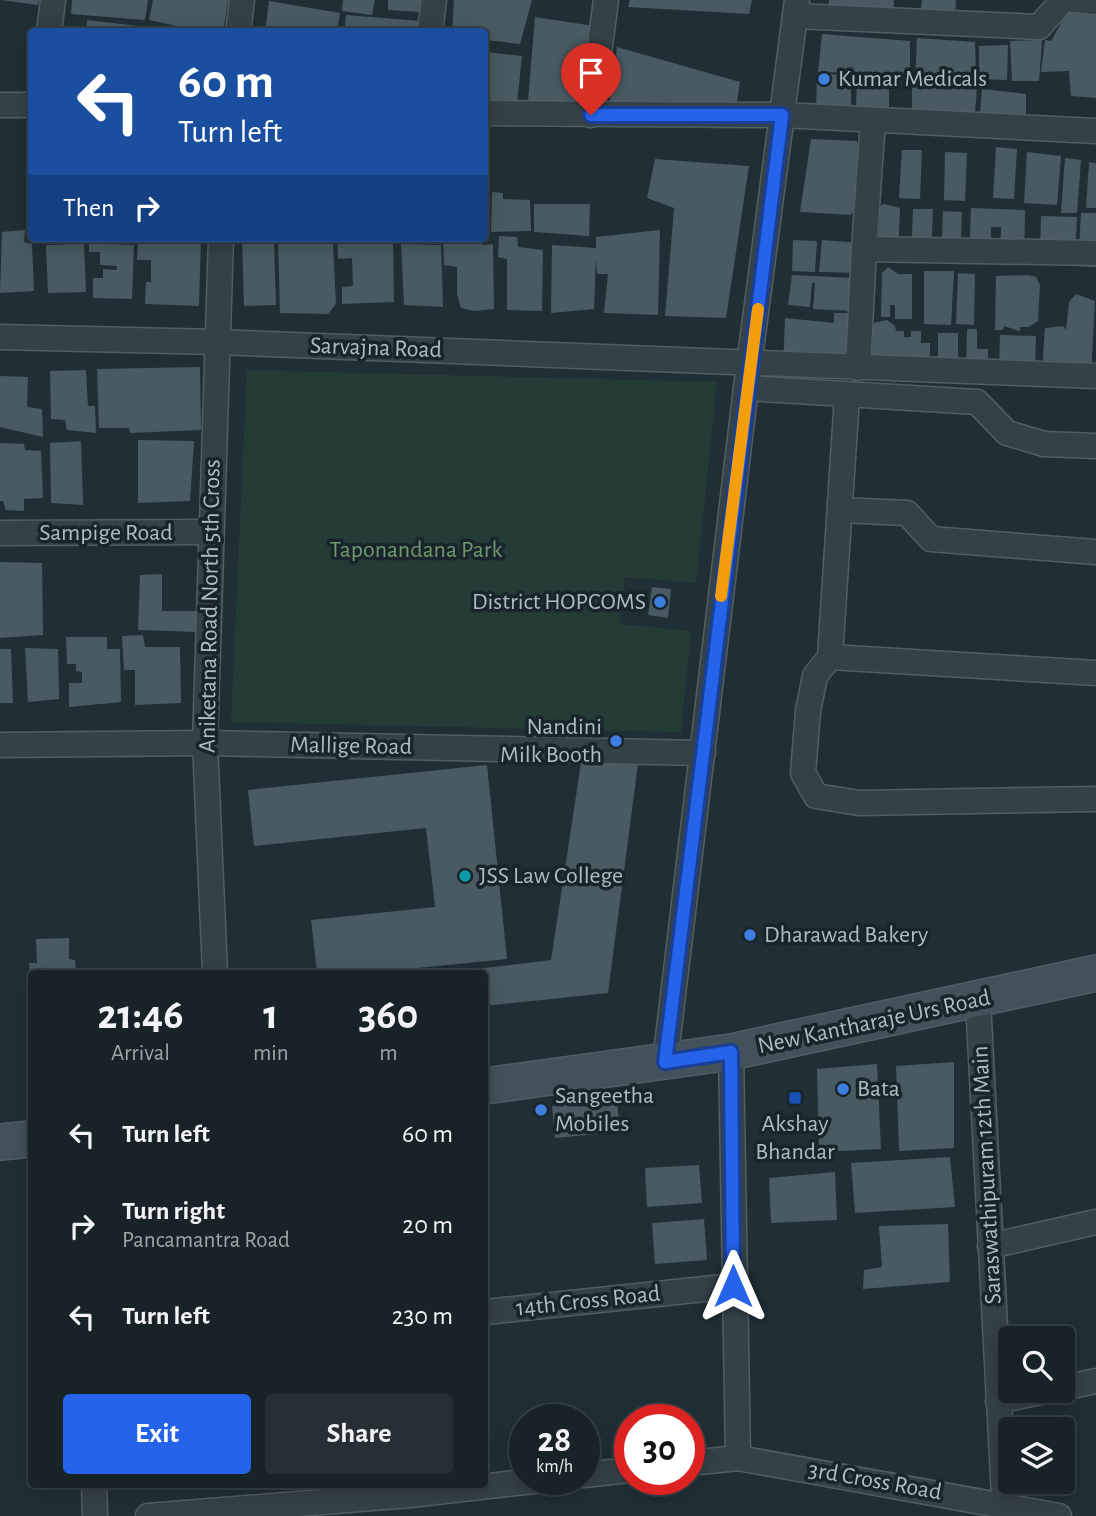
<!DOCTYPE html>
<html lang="en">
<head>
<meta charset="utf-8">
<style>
	body { margin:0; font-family:"Alegreya Sans",sans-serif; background:#252f34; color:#f1f3f6; height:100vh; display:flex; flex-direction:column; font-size:26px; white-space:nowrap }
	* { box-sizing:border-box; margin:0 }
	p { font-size:23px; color:#9fa4a8 }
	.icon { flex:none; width:38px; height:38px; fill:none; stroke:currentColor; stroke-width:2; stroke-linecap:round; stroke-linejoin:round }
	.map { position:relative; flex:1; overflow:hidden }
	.details { position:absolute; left:28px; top:970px; width:460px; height:518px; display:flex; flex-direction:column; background:#182328; border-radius:7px; box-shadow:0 4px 18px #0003,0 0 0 2px #364045 }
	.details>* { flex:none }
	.top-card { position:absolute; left:28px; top:28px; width:460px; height:214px; border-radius:7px; box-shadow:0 4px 18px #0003,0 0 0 2px #364045; background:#1a4fa0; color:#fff; overflow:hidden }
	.controls { position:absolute; left:998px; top:1326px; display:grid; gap:14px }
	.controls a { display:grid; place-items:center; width:77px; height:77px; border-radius:7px; background:#182328; box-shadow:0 4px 18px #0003,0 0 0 2px #364045; font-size:35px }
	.speed { position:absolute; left:509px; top:1404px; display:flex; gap:14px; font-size:35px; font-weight:700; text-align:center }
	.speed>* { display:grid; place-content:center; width:91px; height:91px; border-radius:50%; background:#182328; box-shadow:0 4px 18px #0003,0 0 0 2px #364045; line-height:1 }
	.speed small { font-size:18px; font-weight:400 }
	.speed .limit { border:10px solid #d22; background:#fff; color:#111 }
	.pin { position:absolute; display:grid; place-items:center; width:60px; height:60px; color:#fff; margin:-72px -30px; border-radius:50% 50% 50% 0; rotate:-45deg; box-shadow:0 0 7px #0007 }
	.pin .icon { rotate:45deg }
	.me { position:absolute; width:77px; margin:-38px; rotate:0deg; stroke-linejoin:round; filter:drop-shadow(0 0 5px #0008) }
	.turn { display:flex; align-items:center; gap:24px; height:147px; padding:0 35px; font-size:32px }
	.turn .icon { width:91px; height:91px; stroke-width:2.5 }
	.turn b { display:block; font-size:49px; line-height:60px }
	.then { display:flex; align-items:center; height:66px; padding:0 35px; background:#0003; gap:14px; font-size:26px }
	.eta { display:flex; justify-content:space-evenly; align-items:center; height:119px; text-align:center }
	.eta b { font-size:42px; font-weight:700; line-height:49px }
	.action { display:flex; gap:14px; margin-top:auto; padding:14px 35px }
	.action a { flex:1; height:80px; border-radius:7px; background:#2563eb; color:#fff; font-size:28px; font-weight:700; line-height:80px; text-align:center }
	.action a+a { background:#252f34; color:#f1f3f6 }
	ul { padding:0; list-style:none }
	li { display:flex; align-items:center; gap:21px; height:91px; padding:0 35px }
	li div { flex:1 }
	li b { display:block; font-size:26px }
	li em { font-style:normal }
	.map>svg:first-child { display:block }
	.green { fill:#253b36 }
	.building { fill:#495a62 }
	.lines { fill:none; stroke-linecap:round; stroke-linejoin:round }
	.minor-casing { stroke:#515e65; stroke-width:27 }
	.secondary-casing { stroke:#515e65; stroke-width:38 }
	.minor { stroke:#344147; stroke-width:24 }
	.secondary { stroke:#42515a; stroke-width:35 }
	.route-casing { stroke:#184099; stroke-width:18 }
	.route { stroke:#2563eb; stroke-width:12 }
	.slow { stroke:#f59e0b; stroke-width:12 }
	.shop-dot { fill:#3f7fe0; stroke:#19252b; stroke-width:2.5 }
	.culture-dot { fill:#0f9aa8; stroke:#19252b; stroke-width:2.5 }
	.transit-dot { fill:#1a4fb4; stroke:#19252b; stroke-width:2.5 }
	.labels { text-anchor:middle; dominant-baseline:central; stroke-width:7; stroke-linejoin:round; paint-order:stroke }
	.poi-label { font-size:24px; fill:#aebcc4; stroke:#19252b; text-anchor:start }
	.street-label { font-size:24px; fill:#aebcc4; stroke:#19252b }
	.park-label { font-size:24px; fill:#70986f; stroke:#19252b }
</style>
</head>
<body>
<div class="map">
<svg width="1096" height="1516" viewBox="0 0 1096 1516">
	<rect width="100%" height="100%" fill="#202f36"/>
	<polygon class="green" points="247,370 717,382 696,583 625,577 620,624 691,631 681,732 231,722"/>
	<g class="building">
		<polygon points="1,0 39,0 38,5"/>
		<polygon points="72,0 148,0 145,20 71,14"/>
		<polygon points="153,0 228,0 223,32 205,32 149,20"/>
		<polygon points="343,0 375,0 372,15 342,11"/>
		<polygon points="388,0 421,0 419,12 388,10"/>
		<polygon points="454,0 532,0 520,44 485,40 485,32 452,32"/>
		<polygon points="630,0 752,0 749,14 628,7"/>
		<polygon points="829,0 894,0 893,28 828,24"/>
		<polygon points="922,0 956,0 954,30 919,27"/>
		<polygon points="269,1 340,13 337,32 265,32"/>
		<polygon points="1068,11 1096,13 1096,98 1071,96 1069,71 1041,72 1045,40 1051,41"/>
		<polygon points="346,15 421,21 419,32 344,32"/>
		<polygon points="535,17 594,26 583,103 528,101"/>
		<polygon points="87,20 139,26 139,32 86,32"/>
		<polygon points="822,34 910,41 910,74 818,72"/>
		<polygon points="917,38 975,42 976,78 915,80"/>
		<polygon points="1042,40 1039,81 1012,81 1010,41"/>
		<polygon points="1008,45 1007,80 979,79 979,46"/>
		<polygon points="617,47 740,82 736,108 609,107"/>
		<polygon points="485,52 522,56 517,104 491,101 489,93 485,93"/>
		<polygon points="817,73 851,76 851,114 816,114"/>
		<polygon points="857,77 889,79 889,113 856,110"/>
		<polygon points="912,81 977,86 975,113 912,113"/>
		<polygon points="982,89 1026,94 1026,114 980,114"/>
		<polygon points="811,139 857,141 858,147 869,148 860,207 850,215 800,212"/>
		<polygon points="996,147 1017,149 1014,199 993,198"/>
		<polygon points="902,150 922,150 920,199 899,198"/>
		<polygon points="945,152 967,153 965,201 944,200"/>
		<polygon points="1027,152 1061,156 1057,205 1024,203"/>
		<polygon points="1065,158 1081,160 1077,213 1061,213"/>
		<polygon points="655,159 749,166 726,318 665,316 674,208 647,198"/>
		<polygon points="1089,162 1096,163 1096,208 1086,208"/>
		<polygon points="26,169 32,169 32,225 27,225"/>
		<polygon points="492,192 503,193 503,199 530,200 531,231 491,232"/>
		<polygon points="534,204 590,204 589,236 534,232"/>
		<polygon points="884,204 900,208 898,254 878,254 880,206"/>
		<polygon points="971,208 1025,210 1024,260 1000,259 1001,227 991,227 991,260 969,259"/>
		<polygon points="913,209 933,209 931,259 911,258"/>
		<polygon points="943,211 962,212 960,260 941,260"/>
		<polygon points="1081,213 1096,213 1096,267 1078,266"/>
		<polygon points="1041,216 1077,217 1075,257 1040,256"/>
		<polygon points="25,230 24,242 32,244 34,291 0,293 2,232"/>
		<polygon points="660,230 658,315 604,313 608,274 597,274 596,258 594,309 551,313 552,245 596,248 596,237"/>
		<polygon points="499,236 517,237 518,247 543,250 542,311 507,310 507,259 498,257"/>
		<polygon points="89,238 106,238 105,244 134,245 132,299 93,298 93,278 103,278 103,269 117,270 117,266 100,265 100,252 89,252"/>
		<polygon points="138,238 201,238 199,306 145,304 146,282 151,282 151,260 137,260"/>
		<polygon points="242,238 274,241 276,305 244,306"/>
		<polygon points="278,238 333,244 336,304 328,314 280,313"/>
		<polygon points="337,238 359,238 359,242 393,240 394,302 342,304 342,287 353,286 352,258 338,259"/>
		<polygon points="443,238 465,238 465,240 480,240 483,245 493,244 494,309 474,311 461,308 457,294 457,267 444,265"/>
		<polygon points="793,240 817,241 815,272 792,271"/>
		<polygon points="822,240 861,243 857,273 819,272"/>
		<polygon points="84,244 86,292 48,293 46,245"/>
		<polygon points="401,244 441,245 443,307 404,305"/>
		<polygon points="888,267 898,274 912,274 912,319 895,319 895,305 890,305 890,317 881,317 882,273"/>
		<polygon points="924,271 954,271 951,325 924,324"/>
		<polygon points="958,273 975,274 974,325 956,324"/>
		<polygon points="792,275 853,278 851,311 813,309 815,283 812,283 810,307 788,305"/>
		<polygon points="1028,275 1036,277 1040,285 1038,321 1029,327 1020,327 1020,331 1004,326 1003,330 995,330 996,276"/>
		<polygon points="1076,294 1095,301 1091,373 1042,371 1045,328 1063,326 1066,330 1069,302"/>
		<polygon points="834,313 853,313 850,371 783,368 785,318 834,323"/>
		<polygon points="887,320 895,326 896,331 904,331 904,337 911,337 911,331 921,331 921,343 930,343 930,372 863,378 869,324"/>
		<polygon points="967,329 977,329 977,349 988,349 988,372 966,372"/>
		<polygon points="938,333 958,333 958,365 938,366"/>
		<polygon points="1000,335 1036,336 1035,370 999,369"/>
		<polygon points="200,367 201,430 130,433 129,428 99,428 97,369"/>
		<polygon points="86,370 88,406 95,406 96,433 67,430 65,420 51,419 50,371"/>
		<polygon points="0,376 28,377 27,407 42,409 43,437 0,427"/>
		<polygon points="138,440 194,441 190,501 138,503"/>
		<polygon points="81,441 83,505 51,503 50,443"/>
		<polygon points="0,443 24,444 25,450 41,451 43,498 24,499 24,511 6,510 3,501 0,501"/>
		<polygon points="0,562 42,563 43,635 0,638"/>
		<polygon points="162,574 162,611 197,611 197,632 138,630 140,575"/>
		<polygon points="652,587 671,589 668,618 648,615"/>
		<polygon points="143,635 145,647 180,647 181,703 135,705 135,670 124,670 122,636"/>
		<polygon points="66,637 107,637 107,649 120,649 121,702 69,707 69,683 82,683 82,672 76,671 76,664 67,664"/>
		<polygon points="25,648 58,649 59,699 28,702"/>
		<polygon points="0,649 11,649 13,703 0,703"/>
		<polygon points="581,763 638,764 608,993 485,1006 485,973 459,971 551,960"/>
		<polygon points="487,765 507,959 368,973 317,973 311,920 435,907 426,828 254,846 248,790"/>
		<polygon points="69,938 69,959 75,960 76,973 30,973 29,963 37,963 36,939"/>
		<polygon points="954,1062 954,1148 899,1151 896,1066"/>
		<polygon points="877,1064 881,1149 819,1152 817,1069"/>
		<polygon points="617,1101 620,1132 555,1138 552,1106"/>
		<polygon points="950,1157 955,1207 855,1213 851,1163"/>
		<polygon points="699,1165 702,1203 647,1207 645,1168"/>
		<polygon points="835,1172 837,1220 771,1223 769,1178"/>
		<polygon points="704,1219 707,1260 655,1264 652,1223"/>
		<polygon points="948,1224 950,1282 863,1289 864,1270 882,1267 879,1226"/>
	</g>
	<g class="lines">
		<defs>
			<g id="minor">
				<polyline points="1073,0 1096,2"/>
				<polyline points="795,16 1039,27 1063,0"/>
				<polyline points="49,32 53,0"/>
				<polyline points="238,32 242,0"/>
				<polyline points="430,32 434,0"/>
				<polyline points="0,105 32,105"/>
				<polyline points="485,113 782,115 1096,131"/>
				<polyline points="591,115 606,0"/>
				<polyline points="873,120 864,249 1096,253"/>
				<polyline points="0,337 216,342 1096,376"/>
				<polyline points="858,368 864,249"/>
				<polyline points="746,388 977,402 1007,433 1044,444 1096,446"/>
				<polyline points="847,396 830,657 1096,673"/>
				<polyline points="841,510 907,513 931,539 1096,552"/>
				<polyline points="0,533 211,532"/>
				<polyline points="830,657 815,676 808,711 803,773 816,796 859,803 1096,799"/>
				<polyline points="0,745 205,743 703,753"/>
				<polyline points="215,973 205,743 221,238"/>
				<polyline points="978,1001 1005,1516"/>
				<polyline points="731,1052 738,1458"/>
				<polyline points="665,1062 746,388 797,0"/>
				<polyline points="990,1246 1096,1222"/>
				<polyline points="485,1312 733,1286"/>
				<polyline points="1062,1388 1096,1381"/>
				<polyline points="998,1401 1045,1391"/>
				<polyline points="690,1463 738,1458 1059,1516"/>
				<polyline points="584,1475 630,1470"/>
				<polyline points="94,1484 95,1516"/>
				<polyline points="148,1516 410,1495 551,1479"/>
			</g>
			<g id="secondary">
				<polyline points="485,1086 731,1052 1096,973"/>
				<polyline points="0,1142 32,1139"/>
			</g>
		</defs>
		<use href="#minor" class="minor-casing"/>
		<use href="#secondary" class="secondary-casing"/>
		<use href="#minor" class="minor"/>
		<use href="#secondary" class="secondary"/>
	</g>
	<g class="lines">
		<defs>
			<polyline id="route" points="591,115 782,115 665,1062 731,1052 733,1286"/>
		</defs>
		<use href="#route" class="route-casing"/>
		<use href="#route" class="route"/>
		<polyline class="slow" points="721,596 758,309"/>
	</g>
	<g class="shop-dot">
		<circle cx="824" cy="79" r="7"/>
		<circle cx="660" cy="602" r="7"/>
		<circle cx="616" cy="741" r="7"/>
		<circle cx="750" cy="935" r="7"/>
		<circle cx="843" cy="1089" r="7"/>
		<circle cx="541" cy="1110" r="7"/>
	</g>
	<circle class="culture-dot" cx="465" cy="876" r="7"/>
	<rect class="transit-dot" x="788" y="1091" width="14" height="14" rx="3.5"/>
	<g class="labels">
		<g class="poi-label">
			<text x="838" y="79">Kumar Medicals</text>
			<text x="646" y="602" text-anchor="end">District HOPCOMS</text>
			<text x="602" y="727" text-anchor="end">Nandini<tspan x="602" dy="28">Milk Booth</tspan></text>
			<text x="479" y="876">JSS Law College</text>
			<text x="764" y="935">Dharawad Bakery</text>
			<text x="857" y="1089">Bata</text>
			<text x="555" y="1096">Sangeetha<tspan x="555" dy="28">Mobiles</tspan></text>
			<text x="795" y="1124" text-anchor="middle">Akshay<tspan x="795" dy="28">Bhandar</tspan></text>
		</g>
		<g class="street-label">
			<text transform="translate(376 348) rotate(2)">Sarvajna Road</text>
			<text x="106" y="533">Sampige Road</text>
			<text transform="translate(210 606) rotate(-89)">Aniketana Road North 5th Cross</text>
			<text transform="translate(351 746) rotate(1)">Mallige Road</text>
			<text transform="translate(874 1022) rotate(-12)">New Kantharaje Urs Road</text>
			<text transform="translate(987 1175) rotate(-93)">Saraswathipuram 12th Main</text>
			<text transform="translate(588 1301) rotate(-6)">14th Cross Road</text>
			<text transform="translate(875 1481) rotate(10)">3rd Cross Road</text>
		</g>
		<g class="park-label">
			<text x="416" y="550">Taponandana Park</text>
		</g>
	</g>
</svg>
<div class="controls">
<a><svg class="icon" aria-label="search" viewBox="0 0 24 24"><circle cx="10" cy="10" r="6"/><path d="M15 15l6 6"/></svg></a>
<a><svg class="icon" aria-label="layers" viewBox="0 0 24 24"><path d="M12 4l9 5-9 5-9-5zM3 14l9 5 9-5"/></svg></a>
</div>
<div class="speed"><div>28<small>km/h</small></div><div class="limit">30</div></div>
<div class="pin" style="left:591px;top:115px;background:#d93025"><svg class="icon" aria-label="arrive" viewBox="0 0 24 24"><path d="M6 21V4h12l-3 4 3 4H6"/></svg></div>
<svg class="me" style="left:733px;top:1286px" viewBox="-20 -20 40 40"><path d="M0-17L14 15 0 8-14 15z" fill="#2563eb" stroke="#fff" stroke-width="4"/></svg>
<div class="top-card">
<div class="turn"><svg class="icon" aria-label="left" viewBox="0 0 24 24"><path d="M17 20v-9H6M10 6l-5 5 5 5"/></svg><div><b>60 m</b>Turn left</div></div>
<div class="then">Then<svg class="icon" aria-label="right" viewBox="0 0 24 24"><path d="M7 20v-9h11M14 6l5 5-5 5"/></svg></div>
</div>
<section class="details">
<div class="eta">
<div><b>21:46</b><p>Arrival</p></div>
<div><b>1</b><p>min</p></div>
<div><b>360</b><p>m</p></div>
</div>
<ul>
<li><svg class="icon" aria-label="left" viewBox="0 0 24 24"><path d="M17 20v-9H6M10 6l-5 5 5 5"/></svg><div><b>Turn left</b></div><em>60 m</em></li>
<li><svg class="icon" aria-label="right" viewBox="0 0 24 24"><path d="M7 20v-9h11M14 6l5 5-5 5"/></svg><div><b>Turn right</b><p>Pancamantra Road</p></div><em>20 m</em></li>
<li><svg class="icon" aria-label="left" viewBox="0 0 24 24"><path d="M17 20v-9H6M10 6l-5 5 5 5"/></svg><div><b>Turn left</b></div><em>230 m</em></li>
</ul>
<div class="action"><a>Exit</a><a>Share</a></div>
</section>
</div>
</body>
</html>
